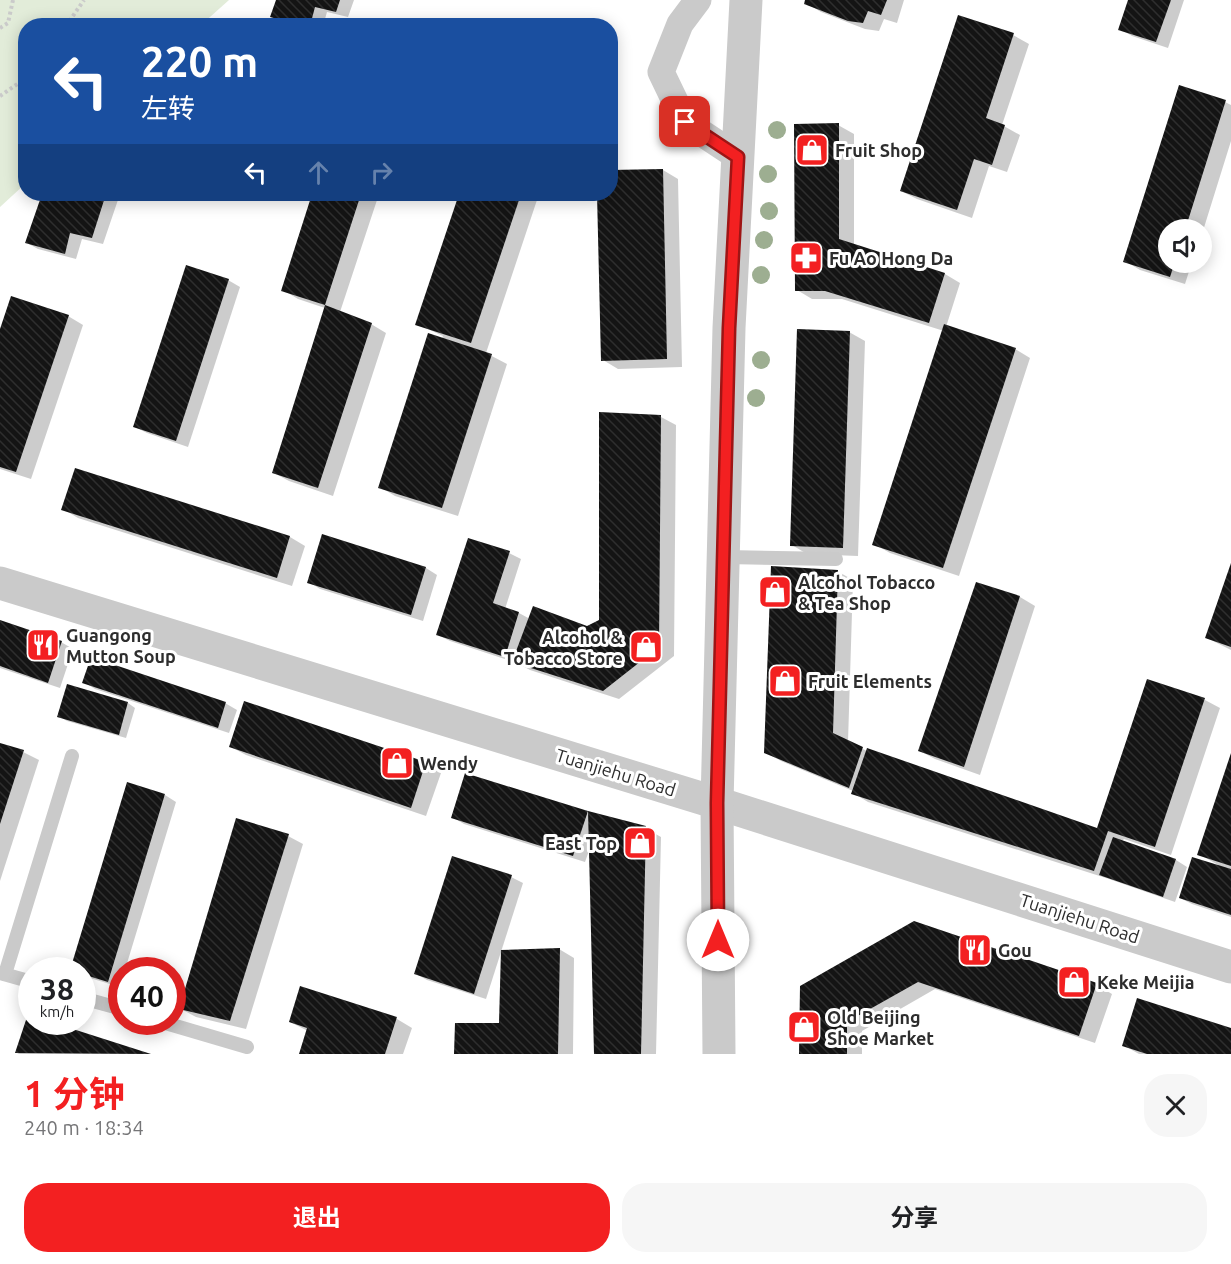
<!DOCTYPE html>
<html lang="zh">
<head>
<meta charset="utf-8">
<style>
	body { margin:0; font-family:Ubuntu,"Noto Sans SC",sans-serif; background:#f6f6f6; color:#202124; height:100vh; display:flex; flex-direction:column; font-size:22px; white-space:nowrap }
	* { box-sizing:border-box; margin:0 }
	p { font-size:20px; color:#757577 }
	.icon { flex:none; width:33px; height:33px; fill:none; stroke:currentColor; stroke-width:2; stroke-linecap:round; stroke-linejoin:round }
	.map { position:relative; height:1054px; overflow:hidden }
	.side { display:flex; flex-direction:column; background:#fff; flex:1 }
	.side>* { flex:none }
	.guide { position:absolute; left:18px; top:18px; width:600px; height:183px; border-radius:24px; box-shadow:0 3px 15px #0003; background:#1a4fa0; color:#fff; overflow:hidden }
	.buttons { position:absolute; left:1158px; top:219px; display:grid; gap:12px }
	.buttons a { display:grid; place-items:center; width:54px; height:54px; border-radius:50%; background:#fff; box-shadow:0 3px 15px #0003; font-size:30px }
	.speed { position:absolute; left:18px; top:957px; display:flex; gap:12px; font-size:30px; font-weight:700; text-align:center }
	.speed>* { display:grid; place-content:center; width:78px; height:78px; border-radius:50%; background:#fff; box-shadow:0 3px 15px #0003; line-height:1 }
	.speed small { font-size:15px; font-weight:400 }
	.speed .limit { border:9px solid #d22; background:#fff; color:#111 }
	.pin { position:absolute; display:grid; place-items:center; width:51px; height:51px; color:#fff; margin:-26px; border-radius:12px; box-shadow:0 3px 9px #0006 }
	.me { position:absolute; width:66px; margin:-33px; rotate:0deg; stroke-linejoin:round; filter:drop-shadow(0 0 4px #0008) }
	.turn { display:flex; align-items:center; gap:21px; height:126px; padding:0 24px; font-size:27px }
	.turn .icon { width:78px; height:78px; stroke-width:2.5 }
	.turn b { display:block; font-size:42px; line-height:51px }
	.lanes { display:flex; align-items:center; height:57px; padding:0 24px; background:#0003; justify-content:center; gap:30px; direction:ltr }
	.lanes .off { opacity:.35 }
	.round { display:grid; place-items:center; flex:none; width:63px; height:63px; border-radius:24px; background:#f6f6f6 }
	.overview { display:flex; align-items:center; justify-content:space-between; height:102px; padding:0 24px }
	h1 { font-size:36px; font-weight:700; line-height:45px; color:#f32021 }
	.action { display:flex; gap:12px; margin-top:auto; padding:12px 24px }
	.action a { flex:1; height:69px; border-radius:24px; background:#f32021; color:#fff; font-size:24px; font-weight:700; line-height:69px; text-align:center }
	.action a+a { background:#f6f6f6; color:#202124 }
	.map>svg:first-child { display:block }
	.green { fill:#e2ecd9 }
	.shadow { fill:#0003 }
	.building { fill:url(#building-back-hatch) }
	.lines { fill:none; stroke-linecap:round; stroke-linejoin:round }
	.path { stroke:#cacaca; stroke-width:4; stroke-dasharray:3 3; stroke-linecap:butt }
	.service { stroke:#cacaca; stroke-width:14 }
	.minor { stroke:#cacaca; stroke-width:27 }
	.tertiary { stroke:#cacaca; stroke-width:33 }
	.tree { fill:#9dae91 }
	.route-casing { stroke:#9e1515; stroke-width:15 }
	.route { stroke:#f32021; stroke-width:10 }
	.labels { text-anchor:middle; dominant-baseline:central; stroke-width:6; stroke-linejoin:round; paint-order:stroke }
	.poi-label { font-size:18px; font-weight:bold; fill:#2d2d2d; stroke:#fff; text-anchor:start }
	.street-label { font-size:18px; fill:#2d2d2d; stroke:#fff }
</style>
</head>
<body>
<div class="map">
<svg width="1231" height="1054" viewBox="0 0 1231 1054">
	<defs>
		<pattern id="building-back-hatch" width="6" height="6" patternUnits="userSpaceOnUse" patternTransform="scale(1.5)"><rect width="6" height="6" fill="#141414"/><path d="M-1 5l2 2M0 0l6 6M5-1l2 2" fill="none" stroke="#2e2e2e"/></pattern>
	</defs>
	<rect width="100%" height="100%" fill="#fff"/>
	<polygon class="green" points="0,0 229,0 201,25 26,26 25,184 0,207"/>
	<g class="shadow">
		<polygon points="277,0 354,0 348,17 327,12 323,26 294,26 283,22 272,16"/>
		<polygon points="806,0 904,0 897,23 884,19 879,31 865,29 821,12 806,3"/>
		<polygon points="1130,0 1184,0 1168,48 1132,36 1120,29"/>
		<polygon points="1013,35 1029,44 1002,125 1020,135 1007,172 989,166 972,218 917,199 901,191"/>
		<polygon points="1225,102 1231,105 1231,141 1202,234 1202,230 1168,230 1168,262 1192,262 1185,284 1140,270 1125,261"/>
		<polygon points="838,125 854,134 854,246 945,274 960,283 946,327 1015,349 1030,358 959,576 890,553 874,544 944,331 842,299 812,299 797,290"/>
		<polygon points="663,170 678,179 682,367 618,369 603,360 599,194 610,194"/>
		<polygon points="43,194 120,194 103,244 82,239 76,259 38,249 27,243"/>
		<polygon points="314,194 379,194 340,312 371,324 386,333 333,496 289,481 274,473 325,308 298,299 283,290"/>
		<polygon points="460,194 539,194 486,353 507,364 458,516 395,496 380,487 443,336 417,324"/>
		<polygon points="228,280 240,287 188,447 147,433 135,427"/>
		<polygon points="68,316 83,325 31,479 0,469 0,333"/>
		<polygon points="849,332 865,341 858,556 807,554 792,545"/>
		<polygon points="661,417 676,425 674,656 619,699 530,670 517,663 450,641 438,635 509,553 521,559 505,609 519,613 530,619 587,627 600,621"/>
		<polygon points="63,509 290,537 305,546 292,586 78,518"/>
		<polygon points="323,536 426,568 437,575 423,621 320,589 309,582"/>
		<polygon points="1231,566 1231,650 1207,638"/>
		<polygon points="837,571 853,580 848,742 867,751 1098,830 1148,681 1205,700 1220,708 1171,855 1124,839 1122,841 1176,860 1187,867 1175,902 1109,879 868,802 853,793 853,791 781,761 765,752"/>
		<polygon points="977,584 1020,597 1035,606 980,775 935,759 920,751"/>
		<polygon points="0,622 61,642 73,649 60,688 0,668"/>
		<polygon points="84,682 225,703 237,710 229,733 95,689"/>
		<polygon points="68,686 128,703 135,708 126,738 67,721 59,716"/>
		<polygon points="245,703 426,764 441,773 426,816 246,755 231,747"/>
		<polygon points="0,744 23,752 39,760 0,881"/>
		<polygon points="1231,756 1231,917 1192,904 1180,898 1218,865 1199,854"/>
		<polygon points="165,795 176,802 125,970 122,970 120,987 83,976 82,970 72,969"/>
		<polygon points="587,813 645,828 661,837 656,1054 596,1054 590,848 585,862 464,824 452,817"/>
		<polygon points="288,836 303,844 246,1029 196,1017 181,1009"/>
		<polygon points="511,877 523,883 486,999 427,980 416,974"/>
		<polygon points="914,923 1097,985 1112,994 1095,1043 935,989 862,1031 862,1054 801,1054"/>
		<polygon points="559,949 574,958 573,1054 455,1054 500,1024"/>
		<polygon points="301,988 397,1019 412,1028 403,1054 300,1054 308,1031 290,1022"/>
		<polygon points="32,1022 46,1022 148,1054 19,1054 17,1053"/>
		<polygon points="1231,1030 1231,1054 1139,1054 1123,1045"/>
	</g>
	<g class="building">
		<polygon points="276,0 340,0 336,12 315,7 310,26 303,26 270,17"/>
		<polygon points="805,0 887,0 881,15 868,11 863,23 848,21 804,4"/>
		<polygon points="1128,0 1171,0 1156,42 1118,30"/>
		<polygon points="958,15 1014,33 986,118 1005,125 992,165 974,159 957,210 900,191"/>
		<polygon points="1179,85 1226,100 1185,230 1168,230 1168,262 1175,262 1170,277 1123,262"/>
		<polygon points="839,123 839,239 945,273 929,323 825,291 795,291 794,124"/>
		<polygon points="663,169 667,359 601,361 597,194 610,194 610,170"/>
		<polygon points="42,194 106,194 92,238 70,233 65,254 25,243"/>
		<polygon points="312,194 361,194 325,305 372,323 318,488 272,473 325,305 281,291"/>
		<polygon points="459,194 521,194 471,343 415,325"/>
		<polygon points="186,265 229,279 176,441 133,427"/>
		<polygon points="11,296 69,315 16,472 0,467 0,329"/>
		<polygon points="944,324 1016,348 943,568 872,545"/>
		<polygon points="797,329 850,331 843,548 790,546"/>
		<polygon points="428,333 492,354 442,508 378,488"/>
		<polygon points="599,412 661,415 659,647 603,691 512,662 533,606 587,626 599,620"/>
		<polygon points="75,468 290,536 277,578 61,510"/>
		<polygon points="322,534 426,567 411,615 307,583"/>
		<polygon points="468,538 510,551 493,603 519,612 505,657 436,635"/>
		<polygon points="1231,563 1231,647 1205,638"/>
		<polygon points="771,566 838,570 833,733 863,747 849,788 764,753"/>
		<polygon points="976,582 1020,596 964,767 918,751"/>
		<polygon points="0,620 62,641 48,683 0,666"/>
		<polygon points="91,657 226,702 218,728 82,683"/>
		<polygon points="1147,679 1205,698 1155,847 1108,831 1094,871 851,794 867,748 1097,828"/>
		<polygon points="67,684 128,702 119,735 57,717"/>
		<polygon points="244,701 426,762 411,808 229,747"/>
		<polygon points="0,743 24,750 0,824"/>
		<polygon points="1231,753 1231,866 1197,855"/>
		<polygon points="465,773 588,811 646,826 641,1054 594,1054 588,811 573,856 451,818"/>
		<polygon points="127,782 165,794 108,982 82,974 82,970 70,970"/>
		<polygon points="236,818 289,834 230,1021 179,1009"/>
		<polygon points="1113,837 1176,859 1163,897 1099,875"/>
		<polygon points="452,856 512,875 474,994 414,974"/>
		<polygon points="1192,857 1231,869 1231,915 1179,898"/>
		<polygon points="914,921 1097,983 1079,1036 918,982 847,1022 847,1054 799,1054 800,986"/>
		<polygon points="560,948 558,1054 454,1054 455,1023 499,1023 501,950"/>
		<polygon points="300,986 397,1017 385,1054 299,1054 307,1028 289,1022"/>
		<polygon points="1137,998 1231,1028 1231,1054 1147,1054 1122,1046"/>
		<polygon points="28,1014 32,1015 32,1022 51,1022 151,1054 15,1053"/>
	</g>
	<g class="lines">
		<g class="path">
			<polyline points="66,26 84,0"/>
			<polyline points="0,28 8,23 13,0"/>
			<polyline points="0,96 26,78"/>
		</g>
		<g class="service">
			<polyline points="725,557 836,559"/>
			<polyline points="0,973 32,982"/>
			<polyline points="5,974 72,756"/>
			<polyline points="82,998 122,1009"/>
			<polyline points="162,1022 247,1047"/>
		</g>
		<polyline class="minor" points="698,0 680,24 661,72 685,122 738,157"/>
		<g class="tertiary">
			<polyline points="0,583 717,803 1231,967"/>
			<polyline points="719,1054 717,803 729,328 746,0"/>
		</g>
	</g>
	<g class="tree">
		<circle cx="777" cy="130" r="9"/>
		<circle cx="768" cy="174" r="9"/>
		<circle cx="769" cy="211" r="9"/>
		<circle cx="764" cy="240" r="9"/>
		<circle cx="761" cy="275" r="9"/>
		<circle cx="761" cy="360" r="9"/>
		<circle cx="756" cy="398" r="9"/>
	</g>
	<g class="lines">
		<defs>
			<polyline id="route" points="685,122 738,157 729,328 717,803 718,940"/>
		</defs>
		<use href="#route" class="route-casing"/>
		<use href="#route" class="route"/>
	</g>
	<defs>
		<symbol id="shop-square" viewBox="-11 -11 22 22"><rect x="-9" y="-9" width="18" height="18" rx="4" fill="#f32021" stroke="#fff"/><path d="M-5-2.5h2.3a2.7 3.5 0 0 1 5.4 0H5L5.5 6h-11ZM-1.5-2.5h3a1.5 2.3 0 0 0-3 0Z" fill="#fff"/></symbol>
		<symbol id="pharmacy-square" viewBox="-11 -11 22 22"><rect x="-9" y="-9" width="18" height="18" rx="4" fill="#f32021" stroke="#fff"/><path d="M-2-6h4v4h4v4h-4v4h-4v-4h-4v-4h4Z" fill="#fff"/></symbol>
		<symbol id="restaurant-square" viewBox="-11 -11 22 22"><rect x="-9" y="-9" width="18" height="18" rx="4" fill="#f32021" stroke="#fff"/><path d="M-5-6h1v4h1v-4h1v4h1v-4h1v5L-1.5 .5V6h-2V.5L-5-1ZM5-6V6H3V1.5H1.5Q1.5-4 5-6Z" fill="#fff"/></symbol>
	</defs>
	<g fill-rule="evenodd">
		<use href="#shop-square" x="793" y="131" width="38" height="38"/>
		<use href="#pharmacy-square" x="787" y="239" width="38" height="38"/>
		<use href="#shop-square" x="756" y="573" width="38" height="38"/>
		<use href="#restaurant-square" x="24" y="626" width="38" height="38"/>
		<use href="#shop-square" x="627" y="628" width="38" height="38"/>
		<use href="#shop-square" x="766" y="662" width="38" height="38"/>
		<use href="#shop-square" x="378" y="744" width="38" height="38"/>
		<use href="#shop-square" x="621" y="824" width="38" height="38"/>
		<use href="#restaurant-square" x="956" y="931" width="38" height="38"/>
		<use href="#shop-square" x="1055" y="963" width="38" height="38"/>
		<use href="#shop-square" x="785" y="1008" width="38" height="38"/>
	</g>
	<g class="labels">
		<g class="poi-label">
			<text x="835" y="150">Fruit Shop</text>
			<text x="829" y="258">Fu Ao Hong Da</text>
			<text x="798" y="582">Alcohol Tobacco<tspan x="798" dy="21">&amp; Tea Shop</tspan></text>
			<text x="66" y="635">Guangong<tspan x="66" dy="21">Mutton Soup</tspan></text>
			<text x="623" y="637" text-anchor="end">Alcohol &amp;<tspan x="623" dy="21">Tobacco Store</tspan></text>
			<text x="808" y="681">Fruit Elements</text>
			<text x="420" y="763">Wendy</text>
			<text x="617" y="843" text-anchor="end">East Top</text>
			<text x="998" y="950">Gou</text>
			<text x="1097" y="982">Keke Meijia</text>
			<text x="827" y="1017">Old Beijing<tspan x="827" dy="21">Shoe Market</tspan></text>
		</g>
		<g class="street-label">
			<text transform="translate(616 772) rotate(17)">Tuanjiehu Road</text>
			<text transform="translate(1080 918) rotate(18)">Tuanjiehu Road</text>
		</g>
	</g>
</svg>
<div class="buttons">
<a><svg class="icon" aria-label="sound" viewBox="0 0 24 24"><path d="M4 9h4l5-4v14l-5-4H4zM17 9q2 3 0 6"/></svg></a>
</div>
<div class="speed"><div>38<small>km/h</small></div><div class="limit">40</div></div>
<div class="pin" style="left:685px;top:122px;background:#d93025"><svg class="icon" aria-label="arrive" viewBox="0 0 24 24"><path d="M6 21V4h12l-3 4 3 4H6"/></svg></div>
<svg class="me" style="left:718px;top:940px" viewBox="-20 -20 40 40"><circle r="19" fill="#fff"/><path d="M0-13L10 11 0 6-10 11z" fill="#f32021"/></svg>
<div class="guide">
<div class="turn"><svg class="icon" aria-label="left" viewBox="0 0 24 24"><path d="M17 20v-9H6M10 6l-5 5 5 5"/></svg><div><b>220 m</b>左转</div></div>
<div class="lanes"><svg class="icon" aria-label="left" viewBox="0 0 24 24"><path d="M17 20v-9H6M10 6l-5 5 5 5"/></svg><svg class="icon off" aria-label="ahead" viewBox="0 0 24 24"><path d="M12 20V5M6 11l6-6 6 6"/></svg><svg class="icon off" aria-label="right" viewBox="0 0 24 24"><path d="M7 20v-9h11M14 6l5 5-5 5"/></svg></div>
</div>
</div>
<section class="side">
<div class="overview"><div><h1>1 分钟</h1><p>240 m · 18:34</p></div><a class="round"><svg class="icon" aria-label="close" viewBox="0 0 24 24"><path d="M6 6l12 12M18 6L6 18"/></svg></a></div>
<div class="action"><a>退出</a><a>分享</a></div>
</section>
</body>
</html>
